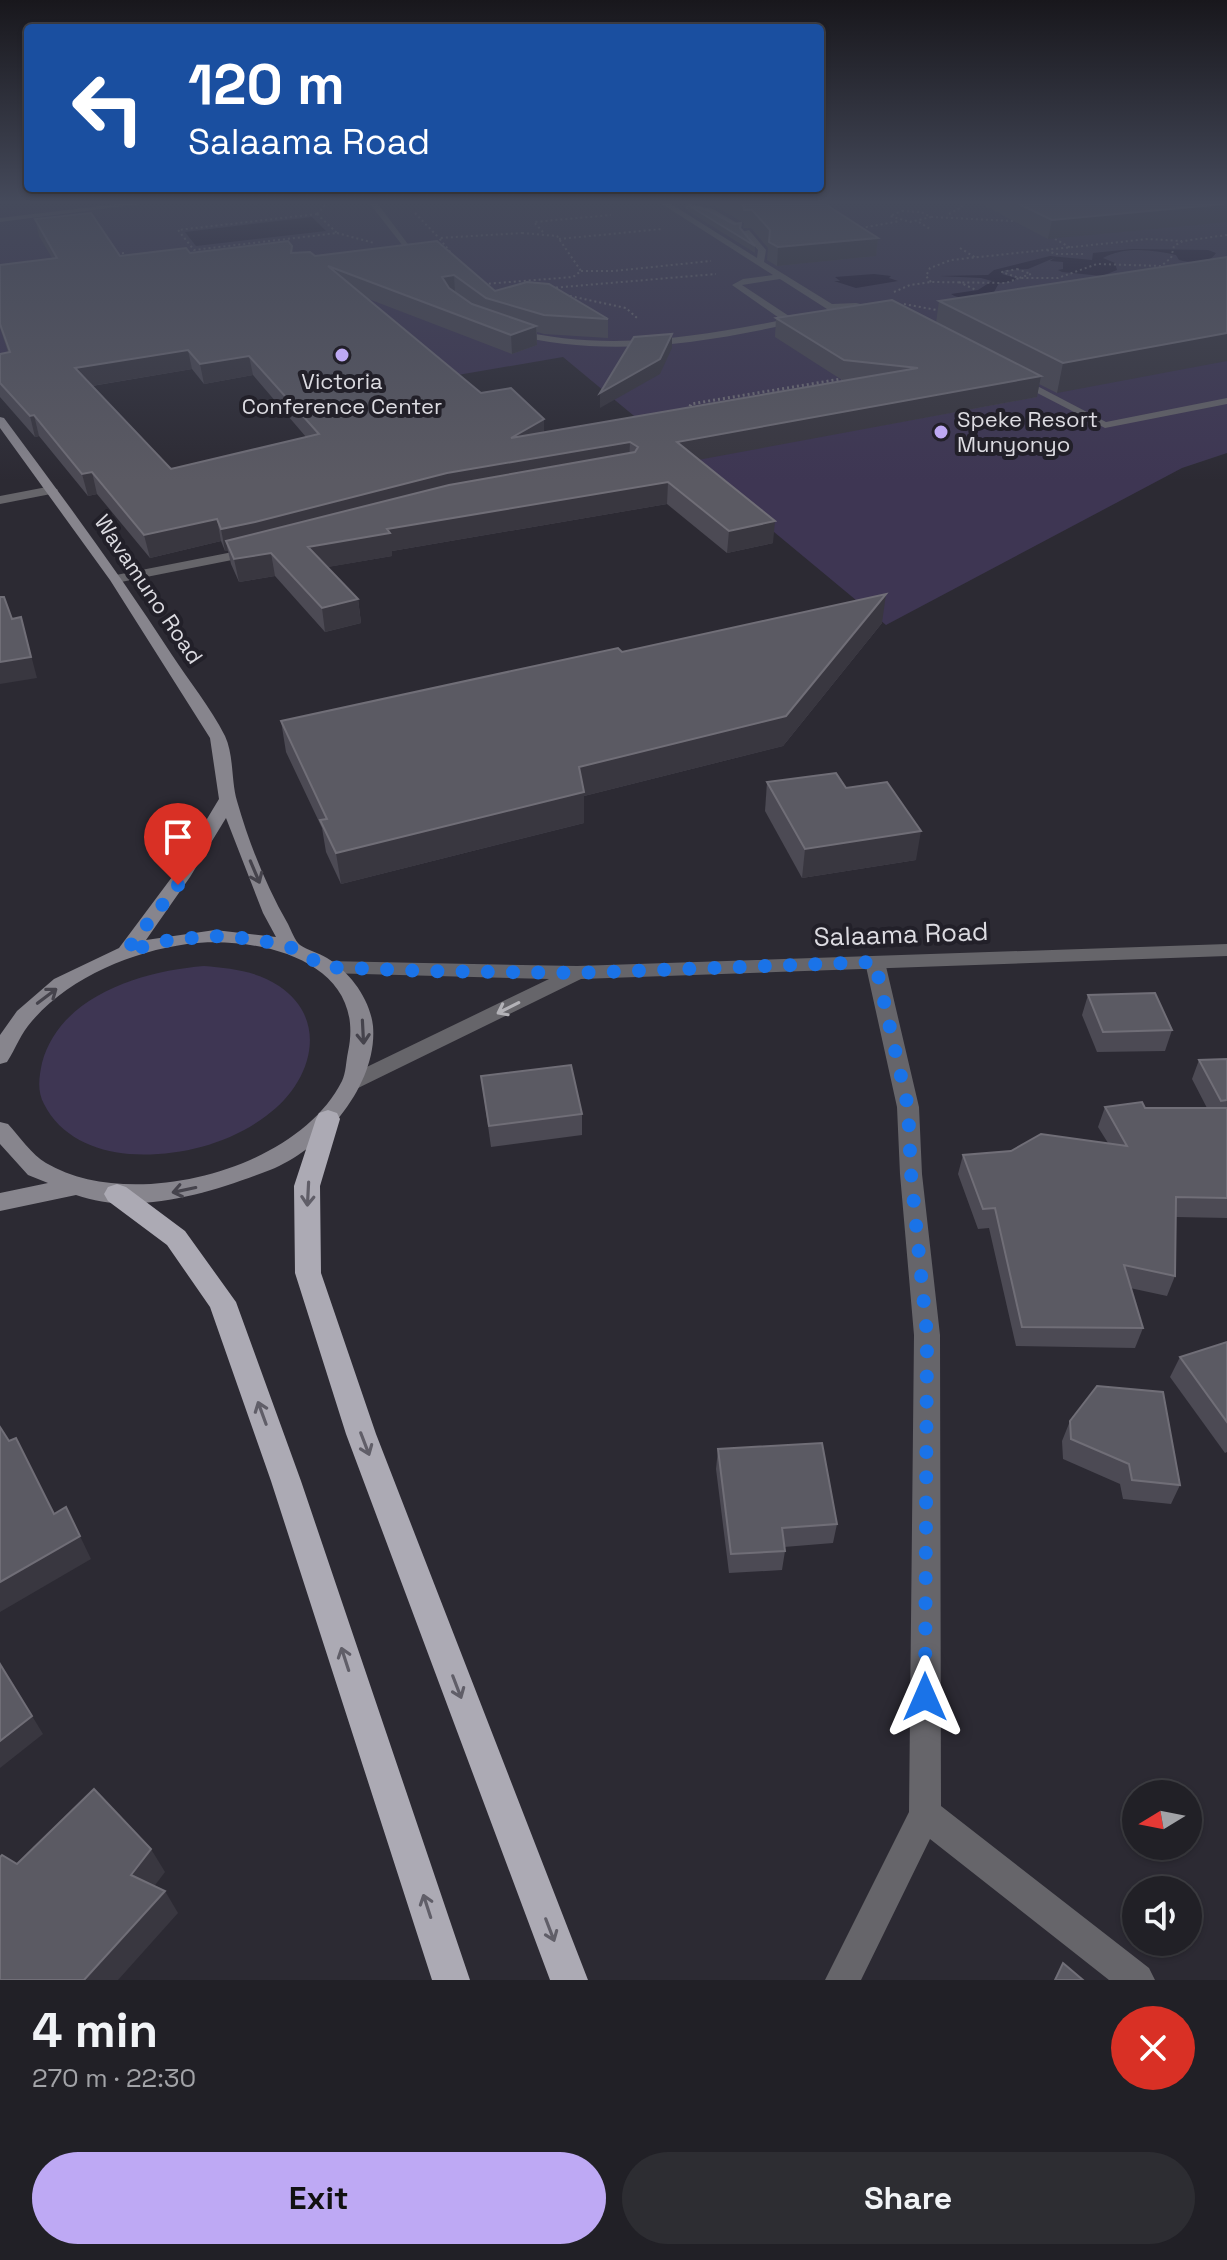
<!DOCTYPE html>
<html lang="en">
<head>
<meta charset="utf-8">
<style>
	body { margin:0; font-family:"Space Grotesk",sans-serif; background:#2d2d32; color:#f1f3f6; height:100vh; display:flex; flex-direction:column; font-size:30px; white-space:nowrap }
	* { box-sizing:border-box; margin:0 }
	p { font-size:26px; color:#a2a3a7 }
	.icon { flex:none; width:44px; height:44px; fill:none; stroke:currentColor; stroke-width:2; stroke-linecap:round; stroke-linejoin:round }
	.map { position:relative; height:1980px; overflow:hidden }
	.drawer { display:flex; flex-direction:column; background:#212026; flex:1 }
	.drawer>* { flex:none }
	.hud { position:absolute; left:24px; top:24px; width:800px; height:168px; border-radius:8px; box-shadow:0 2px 6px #0004,0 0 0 2px #3e3e43; background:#1a4fa0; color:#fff; overflow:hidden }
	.needle { width:52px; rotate:260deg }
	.fabs { position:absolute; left:1122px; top:1780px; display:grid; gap:16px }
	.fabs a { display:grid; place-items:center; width:80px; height:80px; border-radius:50%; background:#212026; box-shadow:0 2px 6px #0004,0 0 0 2px #3e3e43; font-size:40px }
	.pin { position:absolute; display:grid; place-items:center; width:68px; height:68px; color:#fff; margin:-82px -34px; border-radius:50% 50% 50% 0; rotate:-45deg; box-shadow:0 0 8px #0007 }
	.pin .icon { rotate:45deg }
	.me { position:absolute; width:88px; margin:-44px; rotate:0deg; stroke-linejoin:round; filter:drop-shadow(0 0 6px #0008) }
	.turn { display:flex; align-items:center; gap:28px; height:168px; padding:0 32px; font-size:36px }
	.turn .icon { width:104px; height:104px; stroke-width:2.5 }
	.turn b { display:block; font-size:56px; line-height:68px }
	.round { display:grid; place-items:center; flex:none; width:84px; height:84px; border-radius:42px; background:#2d2d32 }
	.overview { display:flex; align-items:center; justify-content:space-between; height:136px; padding:0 32px }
	h1 { font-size:48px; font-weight:800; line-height:60px }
	.button { display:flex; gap:16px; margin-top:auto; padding:16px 32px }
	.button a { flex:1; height:92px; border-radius:48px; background:#bea9f4; color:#111; font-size:32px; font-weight:800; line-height:92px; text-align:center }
	.button a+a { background:#2d2d32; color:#f1f3f6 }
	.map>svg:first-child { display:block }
	.green { fill:#3e3653 }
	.water { fill:#1c132e }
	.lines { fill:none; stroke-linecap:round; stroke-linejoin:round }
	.path-far1 { stroke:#74727a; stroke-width:2; stroke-dasharray:2 3; stroke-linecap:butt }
	.path { stroke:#74727a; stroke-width:3; stroke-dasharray:2 3; stroke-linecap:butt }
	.service { fill:#66656a; fill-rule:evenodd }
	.minor { fill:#66656a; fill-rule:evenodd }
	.tertiary { fill:#66656a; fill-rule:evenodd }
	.secondary { fill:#87858d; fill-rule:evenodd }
	.trunk { fill:#acaab4; fill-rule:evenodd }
	.wall { fill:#4c4a54; fill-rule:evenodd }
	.shaded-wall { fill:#393740 }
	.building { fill:#5b5a63; stroke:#706e77; stroke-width:2; fill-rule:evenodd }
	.oneway { stroke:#45434c }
	.oneway2 { stroke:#b3b2b7 }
	.oneway3 { stroke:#605e68 }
	.route { stroke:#1a73e8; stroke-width:14; stroke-dasharray:0 25.2 }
	.poi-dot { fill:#bea9f4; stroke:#222029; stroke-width:3 }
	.labels { text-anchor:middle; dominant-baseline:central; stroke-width:8; stroke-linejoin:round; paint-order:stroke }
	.far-poi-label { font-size:22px; fill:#dcdbe1; stroke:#222029 }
	.far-street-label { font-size:22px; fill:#dcdbe1; stroke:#222029 }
	.street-label { font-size:26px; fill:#dcdbe1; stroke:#222029 }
</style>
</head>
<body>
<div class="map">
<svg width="1227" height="1980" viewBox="0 0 1227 1980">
	<rect width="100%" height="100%" fill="#2c2a33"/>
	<g class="green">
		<polygon points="0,204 1227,204 1227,453 1182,468 886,625 563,357 446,377 248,333 0,373"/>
		<path d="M204 966C229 968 257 971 279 986 331 1021 311 1084 266 1116 227 1145 177 1157 129 1154 94 1151 60 1136 44 1104 37 1091 39 1077 42 1063 60 995 143 971 204 966Z"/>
	</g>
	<g class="water">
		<polygon points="312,217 326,231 196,246 185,232"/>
		<path d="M1132 249 1208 250 1216 253C1208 265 1192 263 1179 260L1176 255C1153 250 1125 246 1103 258L1115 263 1117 270 1102 276 1062 272 1058 270 1063 269V262L1050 261 1054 258 1028 269 1005 270 1002 274 1016 278 1014 281 999 283 994 292C979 294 963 302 951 294L978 290 992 281 981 278 940 276 988 275 994 270 1050 256 1092 260 1093 253Z"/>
		<polygon points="874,274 891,276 889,278 898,281 856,288 834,281 840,281 835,277"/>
	</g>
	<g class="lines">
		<g class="path-far1">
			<polygon points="902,211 921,212 931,217 910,222 890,216"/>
			<polyline points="415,213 439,238"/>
			<polygon points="317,214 337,233 194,250 178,230"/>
			<polyline points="317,214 326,204"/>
			<polyline points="949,214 962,207 961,204"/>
			<polyline points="931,217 1013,221"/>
			<polyline points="919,222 930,229"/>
			<polyline points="856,229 900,221"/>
			<polyline points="543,232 534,222 611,215"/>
			<polyline points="337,233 374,243"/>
			<polygon points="522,233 557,236 581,271 573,277 472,285 467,281 467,273 439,238"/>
			<polyline points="559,239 662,229"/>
			<polyline points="1055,239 1071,248"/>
			<polyline points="960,248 976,258"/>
			<polyline points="1047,250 1055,254 1083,254"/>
			<polyline points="112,254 124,253 129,261"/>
			<polygon points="1017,269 1031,274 1019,278 1002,272"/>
			<polyline points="581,271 613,271 711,261"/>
			<polyline points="931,282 926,276 930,268 951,260 1148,239 1182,241"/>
			<polyline points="959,282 976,290"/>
			<polyline points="551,288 716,274"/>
			<polyline points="894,292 910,285 931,282 1006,283 1019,278 1058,278 1097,264 1161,266 1171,258 1174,246 1183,241 1227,235"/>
			<polyline points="565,295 626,308 637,318"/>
			<polyline points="904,304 942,311"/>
		</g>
		<polyline class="path" points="688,411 691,404 847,378"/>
		<g class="service">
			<polygon points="118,204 140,204 0,222 0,218"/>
			<polygon points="370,204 378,204 416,255 410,255"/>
			<path d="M662 204H671L757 258 758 250 742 232 749 230 766 250 764 262 832 304 856 303 887 310 883 313 827 309 780 279 742 285 792 318 800 316 803 321C706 343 608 359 510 334L513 329C604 352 692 338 782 320L732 285 743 279 773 275Z"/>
			<polygon points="689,204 713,209 742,226 735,228 708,213 685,208"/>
			<polygon points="1016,378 1022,378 1106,422 1227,398 1227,404 1105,428 1016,382"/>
			<polygon points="253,548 259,552 257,555 116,583 110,579 116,575"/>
		</g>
		<g class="minor">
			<polygon points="52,486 58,490 56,493 0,504 0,496"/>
			<polygon points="875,956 885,962 919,1107 922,1174 940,1335 941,1806 1149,1968 1155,1980 1109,1980 930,1839 861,1980 825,1980 909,1812 914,1335 900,1174 897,1107 865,962"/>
		</g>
		<polygon class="tertiary" points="1227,944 1227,956 581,979 354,1090 346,1087 343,1082 346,1077 549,979 326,973 316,967 326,961 577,966"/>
		<path class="secondary" d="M0 417 4 418C62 496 119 573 172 655 189 681 211 708 225 736 234 755 231 781 237 801 249 843 266 886 288 924 291 930 295 941 300 945 307 950 319 953 327 958 350 972 370 999 373 1026 378 1085 322 1150 270 1170 213 1192 137 1217 76 1195L0 1211V1193L48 1183 28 1175 0 1144V1122L8 1124C19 1136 32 1155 46 1163 130 1213 297 1171 342 1081 346 1073 346 1061 348 1052 368 960 257 935 187 944 131 952 70 977 32 1021 21 1033 16 1048 7 1062L0 1064V1035L17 1011 54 979 119 948 172 877 219 799 210 738 110 580 0 428ZM226 818 263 913 276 937 215 930 146 940 190 877Z"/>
		<g class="trunk">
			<polygon points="328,1110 337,1113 340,1119 320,1186 321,1273 376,1434 588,1980 550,1980 346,1434 295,1273 294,1186 316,1119 319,1113"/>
			<polygon points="117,1184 126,1187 185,1231 236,1302 301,1481 470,1980 432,1980 271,1481 210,1307 167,1245 108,1201 104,1194 108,1187"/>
		</g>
	</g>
	<g class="wall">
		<polygon points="697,204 825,204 878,238 876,256 777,266 767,260 768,248 751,228 743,228 744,223 715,206"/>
		<polygon points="981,204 1227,204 1048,239"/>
		<polygon points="688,205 740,228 755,246 755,253 688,211"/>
		<path d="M35 219 120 256 190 253H293L315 256 437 241 495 291 608 319V338L544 334 537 332V345L512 354 366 298 481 393 544 419V432L847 380H842L775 337 776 318 936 323 939 301 1227 257 1057 393 1039 384 1037 397 698 459 773 543 727 553 667 504 392 551V556L327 567 358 599 361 623 325 632 275 576 239 582 231 564 228 551H225L221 541 150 558 97 494 88 496 39 436 35 437 0 397V354L8 352 0 328V265L52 258 39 236ZM192 369 204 384 253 375 306 437 171 469 92 386Z"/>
		<polygon points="882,623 783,746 584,796 584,823 341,884 326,852 322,828 286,752 281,721 622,652"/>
		<polygon points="767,782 916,860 802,878 765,811"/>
		<polygon points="1088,995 1172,1030 1165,1051 1097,1052 1082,1015"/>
		<polygon points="1227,1059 1227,1218 1176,1217 1175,1276 1167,1296 1130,1288 1143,1328 1135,1348 1016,1346 989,1228 978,1229 958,1174 963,1155 1108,1143 1098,1127 1105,1107 1207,1108 1192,1079 1199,1060"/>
		<polygon points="481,1076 582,1114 582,1135 491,1147"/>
		<polygon points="1227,1342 1227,1452 1225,1453 1170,1377 1180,1357"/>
		<polygon points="1070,1421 1180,1485 1171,1504 1123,1499 1120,1484 1063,1459 1062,1441"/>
		<polygon points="718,1449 837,1524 833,1543 784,1547 785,1551 782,1570 729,1573 716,1469"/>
	</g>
	<g class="shaded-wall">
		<polygon points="1227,204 1227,222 1048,239 1052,220"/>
		<polygon points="878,238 876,256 777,266 778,247"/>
		<polygon points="454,275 455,293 444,295 442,277"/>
		<polygon points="536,326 537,345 512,354 511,335"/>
		<polygon points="1227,333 1227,361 1057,393 1063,363"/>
		<polygon points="672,334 672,348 660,374 600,408 600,393"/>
		<polygon points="188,350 192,369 79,388 75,368"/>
		<polygon points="249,356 253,375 204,384 200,364"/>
		<polygon points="1041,376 1037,397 676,464 677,442"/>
		<polygon points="34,415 39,436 35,437 30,416"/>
		<polygon points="544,419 544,440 511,438"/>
		<polygon points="630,442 629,463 226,541 228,551 225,551 221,529 447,473"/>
		<polygon points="92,472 97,494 88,496 82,474"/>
		<polygon points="668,482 667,504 392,551 392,556 311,570 308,547 387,529"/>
		<polygon points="217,519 221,541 150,558 144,535"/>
		<polygon points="775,521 773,543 727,553 729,531"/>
		<polygon points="271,553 275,576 239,582 234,559"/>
		<polygon points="886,594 882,623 783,746 584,796 584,823 341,884 336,853 579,767"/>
		<polygon points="358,599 361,623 325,632 322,608"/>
		<polygon points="21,617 37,678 0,684 0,662"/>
		<polygon points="921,831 916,860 802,878 805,849"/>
		<polygon points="66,1507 91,1559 0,1612 0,1582"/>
		<polygon points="0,1663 43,1734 0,1768"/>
		<polygon points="151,1849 165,1872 146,1897 131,1875"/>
		<polygon points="165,1891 178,1913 118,1980 84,1980"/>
	</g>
	<g class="building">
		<polygon points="742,204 825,204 878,238 778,247 769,242 770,230 752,210 744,210 744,206"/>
		<polygon points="1019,204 1224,204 1052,220"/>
		<polygon points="688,205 707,210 734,224 741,223 740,228 755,246"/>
		<path d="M91 213 120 256 186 248 190 253 288 241 292 246 291 253 310 252 315 256 437 241 495 291 527 282 549 284 608 319 544 315 486 298 454 275 442 277 449 288 472 304 536 326 511 335 328 266 481 393 511 388 544 419 511 438 918 368 844 360 776 318 892 300 1041 376 677 442 775 521 729 531 668 482 387 529 390 533 308 547 358 599 322 608 271 553 234 559 226 541 449 485 635 452 638 447 630 442 447 473 255 522 221 529 217 519 144 535 92 472 82 474 34 415 30 416 0 383V354L10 352 0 324V265L57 258 35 219ZM188 350 200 364 249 356 319 434 171 469 75 368Z"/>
		<polygon points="1227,257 1227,333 1063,363 939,301"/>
		<polygon points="672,334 660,359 600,393 634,337"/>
		<polygon points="886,594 786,716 579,767 584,792 336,853 320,820 327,819 281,721 618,648 622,652"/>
		<polygon points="0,597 4,597 12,619 21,617 31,657 0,662"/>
		<polygon points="836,773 846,788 887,782 921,831 805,849 767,782"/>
		<polygon points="1155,993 1172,1030 1103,1032 1088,995"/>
		<polygon points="1227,1059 1227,1100 1221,1101 1199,1060"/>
		<polygon points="571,1065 582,1114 489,1126 481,1076"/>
		<polygon points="1142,1102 1145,1108 1227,1108 1227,1198 1176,1197 1175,1276 1124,1265 1143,1328 1022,1327 995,1208 983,1209 963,1155 1011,1151 1041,1134 1127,1146 1105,1107"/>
		<polygon points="1227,1342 1227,1422 1180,1357"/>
		<polygon points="1097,1386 1163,1392 1180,1485 1132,1480 1129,1464 1071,1439 1070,1421"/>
		<polygon points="0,1427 9,1441 16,1438 54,1514 66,1507 80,1536 0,1582"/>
		<polygon points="822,1443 837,1524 782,1528 785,1551 731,1554 718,1449"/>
		<polygon points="0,1664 32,1716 0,1741"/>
		<polygon points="94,1789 151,1849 131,1875 165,1891 84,1980 0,1980 0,1857 2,1855 17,1864"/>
		<polygon points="1063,1963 1083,1980 1055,1980"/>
	</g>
	<defs><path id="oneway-shaft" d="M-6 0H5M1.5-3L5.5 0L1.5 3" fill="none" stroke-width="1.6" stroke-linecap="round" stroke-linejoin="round" transform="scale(2)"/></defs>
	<g class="oneway">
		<use href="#oneway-shaft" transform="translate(255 872) rotate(67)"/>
		<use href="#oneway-shaft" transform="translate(47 996) rotate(-37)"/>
		<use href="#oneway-shaft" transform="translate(363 1032) rotate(87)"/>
		<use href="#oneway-shaft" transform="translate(184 1190) rotate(168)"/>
	</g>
	<use class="oneway2" href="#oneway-shaft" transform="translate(508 1008) rotate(153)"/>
	<g class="oneway3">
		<use href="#oneway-shaft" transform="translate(308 1194) rotate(93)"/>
		<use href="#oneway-shaft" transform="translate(262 1413) rotate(-110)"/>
		<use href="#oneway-shaft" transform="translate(365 1444) rotate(69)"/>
		<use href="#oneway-shaft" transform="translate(345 1659) rotate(-108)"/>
		<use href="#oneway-shaft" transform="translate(457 1687) rotate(69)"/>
		<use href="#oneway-shaft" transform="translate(427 1906) rotate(-108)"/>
		<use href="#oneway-shaft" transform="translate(550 1930) rotate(69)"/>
	</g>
	<linearGradient id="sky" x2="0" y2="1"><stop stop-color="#18171c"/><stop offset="0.42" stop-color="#454a5b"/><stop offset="1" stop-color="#454a5b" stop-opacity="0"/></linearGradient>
	<rect width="1227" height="481" fill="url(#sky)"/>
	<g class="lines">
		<polyline class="route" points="178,885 126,951 170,940 213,936 255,939 292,948 326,967 422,971 577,973 875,962 908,1107 911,1174 927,1335 925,1697"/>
	</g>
	<g class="poi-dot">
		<circle cx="342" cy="355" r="8"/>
		<circle cx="941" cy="432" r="8"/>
	</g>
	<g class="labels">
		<g class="far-poi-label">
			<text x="342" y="381">Victoria<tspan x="342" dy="25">Conference Center</tspan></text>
			<text x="957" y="419" text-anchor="start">Speke Resort<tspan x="957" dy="25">Munyonyo</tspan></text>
		</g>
		<g class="far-street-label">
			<text transform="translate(149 589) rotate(56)">Wavamuno Road</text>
		</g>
		<g class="street-label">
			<text transform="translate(901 934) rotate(-2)">Salaama Road</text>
		</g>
	</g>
</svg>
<div class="fabs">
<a><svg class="needle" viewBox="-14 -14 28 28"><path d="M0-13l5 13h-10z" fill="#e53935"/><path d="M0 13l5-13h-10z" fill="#a2a3a7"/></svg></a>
<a><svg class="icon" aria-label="sound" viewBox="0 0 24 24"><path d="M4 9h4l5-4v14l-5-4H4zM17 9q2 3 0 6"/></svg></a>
</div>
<div class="pin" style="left:178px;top:885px;background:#d93025"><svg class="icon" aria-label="arrive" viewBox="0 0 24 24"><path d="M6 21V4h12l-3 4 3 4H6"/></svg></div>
<svg class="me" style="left:925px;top:1697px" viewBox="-20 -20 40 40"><path d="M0-17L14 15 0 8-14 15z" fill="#1a73e8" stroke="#fff" stroke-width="4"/></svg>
<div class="hud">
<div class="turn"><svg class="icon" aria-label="left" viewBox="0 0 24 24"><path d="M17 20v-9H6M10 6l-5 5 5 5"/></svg><div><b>120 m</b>Salaama Road</div></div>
</div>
</div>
<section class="drawer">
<div class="overview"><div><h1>4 min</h1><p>270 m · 22:30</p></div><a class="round" style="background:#d93025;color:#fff"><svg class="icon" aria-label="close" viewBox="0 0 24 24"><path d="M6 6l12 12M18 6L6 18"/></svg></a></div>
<div class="button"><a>Exit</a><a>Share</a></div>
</section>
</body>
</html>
